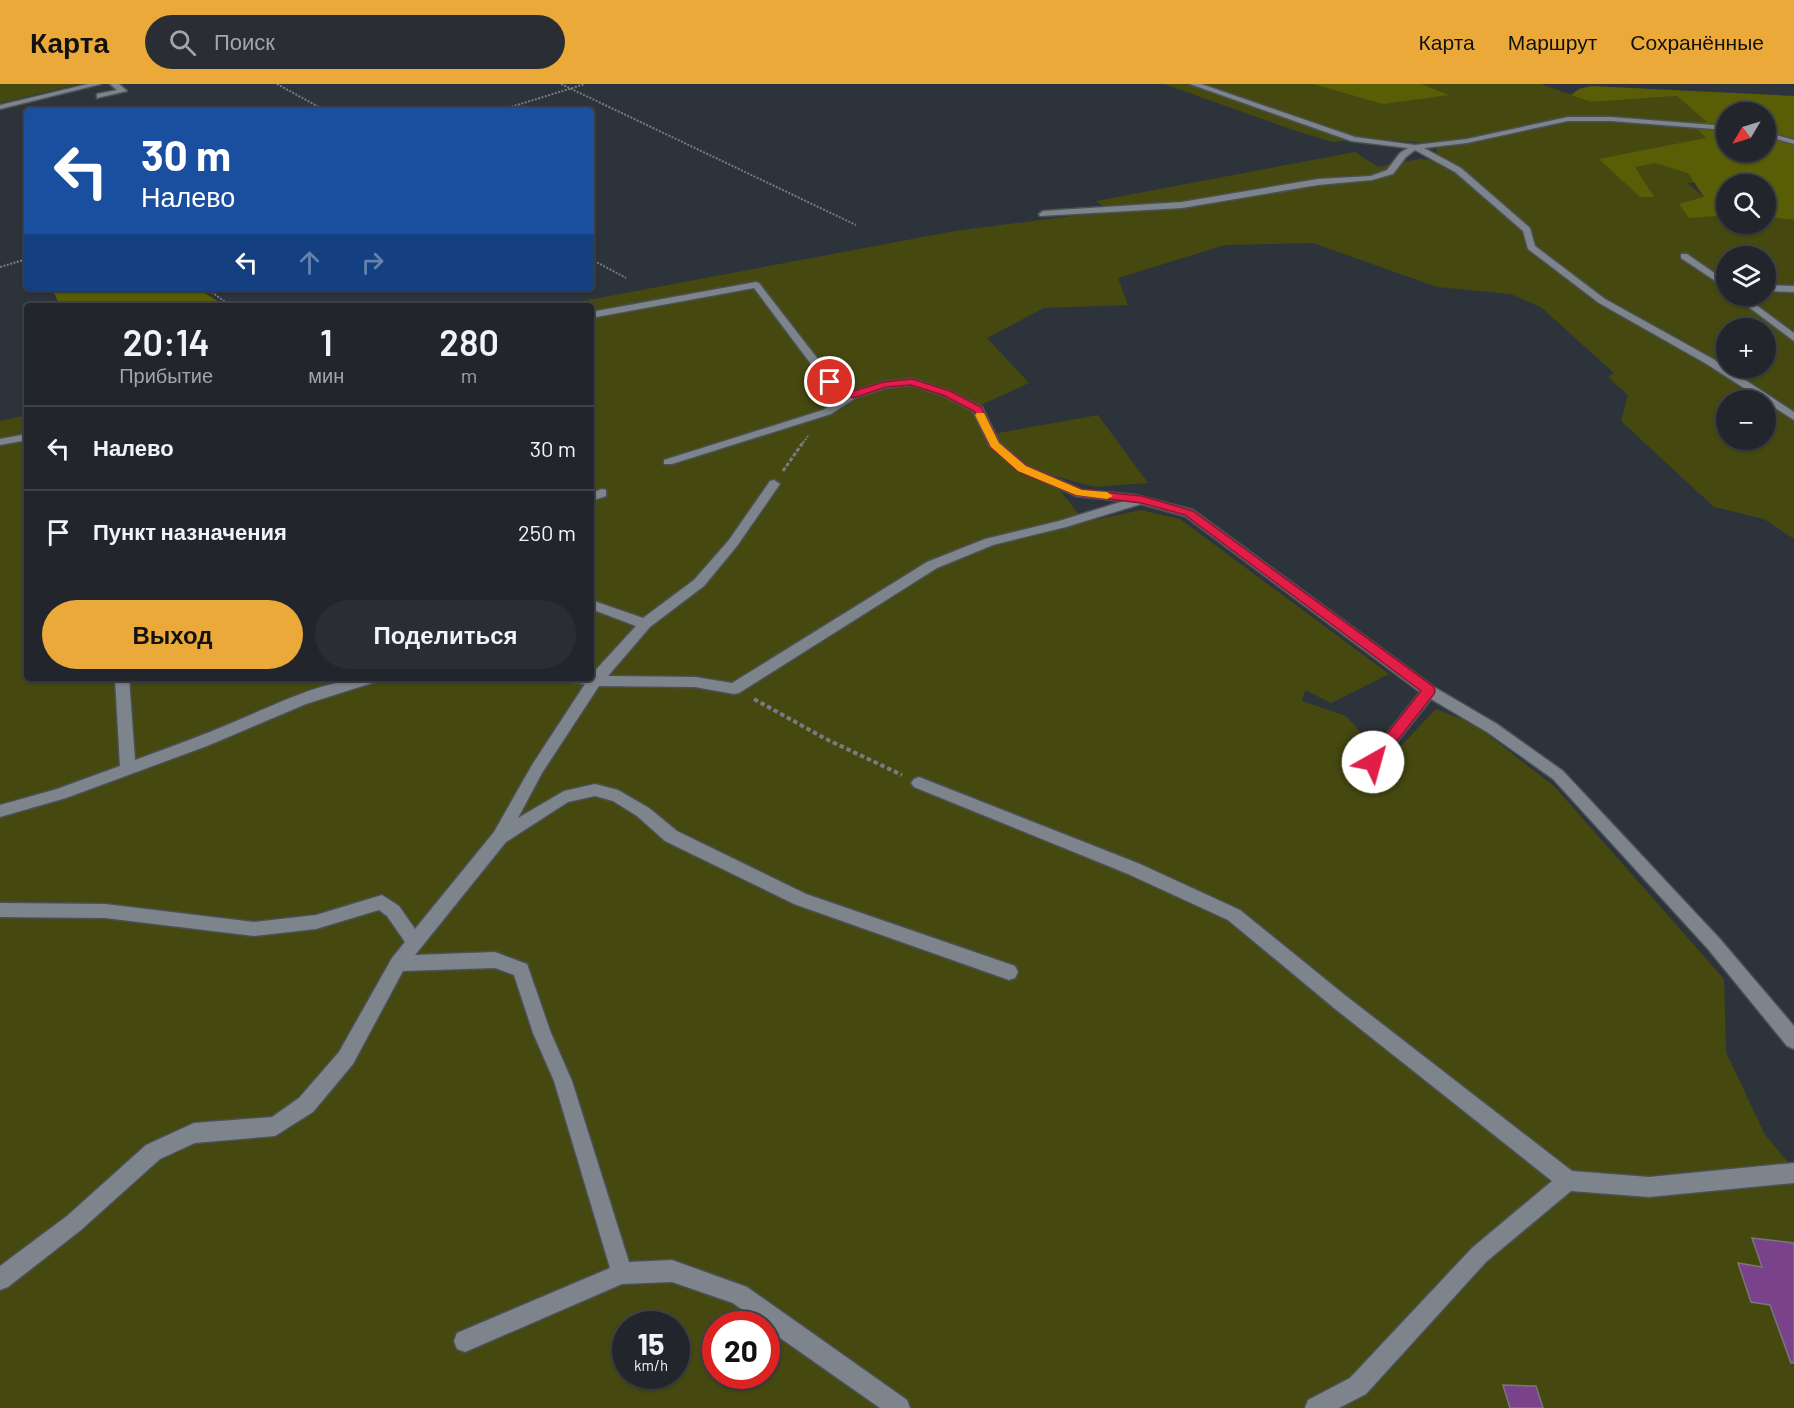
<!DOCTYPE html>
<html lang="ru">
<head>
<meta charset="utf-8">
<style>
	body { margin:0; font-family:Barlow,sans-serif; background:#2a2e34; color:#f1f3f6; height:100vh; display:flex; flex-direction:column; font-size:22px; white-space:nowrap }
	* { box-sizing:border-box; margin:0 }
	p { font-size:20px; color:#a2a5a9 }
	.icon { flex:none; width:33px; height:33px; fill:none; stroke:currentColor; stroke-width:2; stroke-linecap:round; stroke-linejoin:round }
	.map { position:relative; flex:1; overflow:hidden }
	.drawer { position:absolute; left:24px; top:219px; width:570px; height:378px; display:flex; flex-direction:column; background:#22262c; border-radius:6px; box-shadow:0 2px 4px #0004,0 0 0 2px #3f4348 }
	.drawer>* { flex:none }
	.hud { position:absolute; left:24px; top:24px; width:570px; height:183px; border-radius:6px; box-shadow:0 2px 4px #0004,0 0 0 2px #3f4348; background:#1a4fa0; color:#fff; overflow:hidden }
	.needle { width:39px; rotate:232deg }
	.tools { position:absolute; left:1716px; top:18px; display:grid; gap:12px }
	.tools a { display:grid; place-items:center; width:60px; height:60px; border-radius:50%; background:#22262c; box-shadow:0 2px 4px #0004,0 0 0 2px #3f4348; font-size:30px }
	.speed { position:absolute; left:612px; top:1227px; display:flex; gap:12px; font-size:30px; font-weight:700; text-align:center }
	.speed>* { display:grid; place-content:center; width:78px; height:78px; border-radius:50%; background:#22262c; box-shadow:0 2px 4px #0004,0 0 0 2px #3f4348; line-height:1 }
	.speed small { font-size:15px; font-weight:400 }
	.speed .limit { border:9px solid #d22; background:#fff; color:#111 }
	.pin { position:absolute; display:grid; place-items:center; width:51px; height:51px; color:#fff; margin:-26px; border:3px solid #fff; border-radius:50%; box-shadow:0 2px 6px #0007 }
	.me { position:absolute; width:66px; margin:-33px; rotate:38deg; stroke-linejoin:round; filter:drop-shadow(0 0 4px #0008) }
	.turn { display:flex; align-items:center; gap:21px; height:126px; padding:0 18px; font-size:27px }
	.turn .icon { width:78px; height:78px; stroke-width:2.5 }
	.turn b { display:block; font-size:42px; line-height:51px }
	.lanes { display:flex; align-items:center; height:57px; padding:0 18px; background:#0003; justify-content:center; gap:30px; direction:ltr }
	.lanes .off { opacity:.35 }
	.eta { display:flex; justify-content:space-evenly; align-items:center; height:102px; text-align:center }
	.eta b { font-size:36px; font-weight:600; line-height:42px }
	.cta { display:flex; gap:12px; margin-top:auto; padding:12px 18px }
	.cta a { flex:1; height:69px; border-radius:36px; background:#eba939; color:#111; font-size:24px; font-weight:600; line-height:69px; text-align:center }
	.cta a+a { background:#2a2e34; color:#f1f3f6 }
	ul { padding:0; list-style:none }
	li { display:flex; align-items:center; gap:18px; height:84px; padding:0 18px; border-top:2px solid #3f4348 }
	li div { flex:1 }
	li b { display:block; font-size:22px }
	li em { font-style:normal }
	header { display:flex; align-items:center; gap:36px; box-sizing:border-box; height:84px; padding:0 30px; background:#eba939; color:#111 }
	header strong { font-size:28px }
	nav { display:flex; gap:33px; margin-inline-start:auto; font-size:21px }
	.search { width:420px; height:54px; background:#2a2e34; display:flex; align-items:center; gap:15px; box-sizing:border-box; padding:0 21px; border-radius:33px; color:#a2a5a9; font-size:22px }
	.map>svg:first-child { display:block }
	.green { fill:#454910; fill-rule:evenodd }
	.forest { fill:#595e06; fill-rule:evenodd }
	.building { fill:#7a428a; stroke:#7c757d; stroke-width:1.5 }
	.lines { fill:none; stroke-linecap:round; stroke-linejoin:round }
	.minor-casing { stroke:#4b5055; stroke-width:3 }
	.path-far2 { stroke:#777c82; stroke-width:2; stroke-dasharray:2 1.5; stroke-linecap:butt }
	.path-far1 { stroke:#777c82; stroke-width:3; stroke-dasharray:4 2; stroke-linecap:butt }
	.path { stroke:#777c82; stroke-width:4; stroke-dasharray:4.5 3; stroke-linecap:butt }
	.minor { fill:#7d848b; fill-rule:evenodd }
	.route { fill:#e11d48; stroke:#92132f; stroke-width:1.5 }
	.slow { fill:#f59e0b }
</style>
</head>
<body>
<header>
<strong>Карта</strong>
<div class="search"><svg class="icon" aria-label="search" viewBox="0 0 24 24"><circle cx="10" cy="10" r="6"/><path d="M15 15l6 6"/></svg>Поиск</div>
<nav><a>Карта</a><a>Маршрут</a><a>Сохранённые</a></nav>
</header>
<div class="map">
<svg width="1794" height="1324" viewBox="0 0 1794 1324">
	<rect width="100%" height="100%" fill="#2d333a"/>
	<g class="green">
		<polygon points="0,0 79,0 0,19"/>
		<path d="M1164 0H1541L1591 18 1677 12 1708 38H1691L1749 97 1687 99 1726 131V140H1766V133L1794 136V455L1764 435 1714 423 1621 337 1628 311 1608 293 1614 289 1542 224 1511 210 1437 203 1313 159 1225 161 1118 194 1128 221 1044 224 987 254 1029 299 981 321 993 350 1098 331 1148 399 1095 403 1047 390 1085 438 1141 426 1180 435 1389 590 1331 619 1305 606 1302 617 1346 632 1369 658 1360 679 1377 687 1436 625 1474 640 1554 702 1724 895 1726 968 1765 1051 1794 1085V1324H0V337L27 331V594H591V222H556L955 147 1110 127 1096 117 1355 68 1378 83 1419 75 1436 76 1437 60 1365 54 1333 58 1293 46ZM1726 172H1766V212H1726ZM1726 244H1766V284H1726ZM1726 316H1766V356H1726ZM626 1240H676V1292H626ZM716 1240H766V1292H716Z"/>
	</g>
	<g class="forest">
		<polygon points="1313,0 1421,0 1449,11 1383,20"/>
		<path d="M1591 2 1794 12V136L1766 133V100H1726V131L1689 134 1679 120 1704 113 1688 89 1655 79 1635 83 1654 113H1640L1599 75 1706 54 1690 38H1707L1677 12 1591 18 1571 11 1579 5ZM1726 28H1766V68H1726Z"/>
		<polygon points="52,204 197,204 225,222 60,222"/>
	</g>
	<g class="building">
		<polygon points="1752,1154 1794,1159 1794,1279 1791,1279 1770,1221 1751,1218 1738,1179 1762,1183"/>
		<polygon points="1503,1301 1536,1302 1543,1324 1510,1324"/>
	</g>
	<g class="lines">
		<defs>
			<g id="minor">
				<polygon points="88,0 101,0 0,25 0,21"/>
				<polygon points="110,0 119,0 127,7 97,14 97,10 117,6"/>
				<polygon points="1190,0 1201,0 1355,53 1415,61 1467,55 1568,33 1611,33 1726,42 1726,46 1611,37 1568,37 1467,59 1424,64 1461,84 1530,144 1535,162 1605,215 1713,275 1794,328 1794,336 1705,279 1599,219 1528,165 1523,147 1455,88 1415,66 1406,73 1393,90 1372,96 1318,101 1182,124 1040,132 1039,130 1043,127 1182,118 1318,95 1371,92 1387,86 1400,69 1408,64 1351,57"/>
				<polygon points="1766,48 1794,56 1794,60 1766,52"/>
				<polygon points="1681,170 1687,170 1726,197 1726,204 1681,174"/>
				<polygon points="756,198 759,199 834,296 854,307 884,298 912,295 950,307 982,323 999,358 1026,382 1082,406 1136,411 1193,426 1434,603 1497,640 1563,687 1720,855 1794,942 1794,965 1787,962 1708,865 1553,695 1487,648 1431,615 1378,682 1368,682 1365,678 1368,674 1420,608 1185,432 1141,420 1066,443 993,461 937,484 739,609 734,610 695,603 599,602 542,689 518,734 564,707 595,700 618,706 649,724 677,747 806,810 1015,882 1018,888 1015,894 1009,896 794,820 665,757 637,732 613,717 595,712 568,718 506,758 415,871 495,868 527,880 551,949 572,997 629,1178 672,1176 747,1203 907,1316 910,1324 880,1324 766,1244 766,1240 762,1240 733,1219 672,1198 622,1200 465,1268 457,1265 454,1257 457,1249 610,1184 554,997 533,949 514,891 495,884 403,887 353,980 313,1028 275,1052 195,1059 160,1075 81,1146 8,1203 0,1206 0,1182 67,1132 146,1061 194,1039 272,1033 299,1014 339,968 392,874 405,858 387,832 379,826 316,845 254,852 105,834 0,833 0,819 105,820 254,838 316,831 382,811 399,822 415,845 494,748 532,681 585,600 572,598 570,594 591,594 591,591 636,542 591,525 591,516 643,534 694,496 729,456 770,397 774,396 780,400 737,462 704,502 650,543 608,592 695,593 732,599 927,478 985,455 1059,437 1124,417 1076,412 1018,386 990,362 973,327 942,311 911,301 885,304 857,313 831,330 672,380 664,380 664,376 823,326 845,311 826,300 754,204 591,234 591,228"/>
				<polygon points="1766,201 1794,202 1794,208 1766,207"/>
				<polygon points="1734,212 1744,212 1794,249 1794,257"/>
				<polygon points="27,350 27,356 0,361 0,355"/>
				<polygon points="602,405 606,406 606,412 591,417 591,409"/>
				<path d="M115 594H129L135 676C168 664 201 652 234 638 279 619 327 594 377 594L375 598 306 620 207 662 66 714 0 733V721L57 705 120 682Z"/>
				<polygon points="919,693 1140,780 1240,826 1346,912 1572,1087 1649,1093 1794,1079 1794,1099 1649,1113 1571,1107 1486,1178 1366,1310 1339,1324 1305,1324 1308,1316 1350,1294 1472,1164 1552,1097 1334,924 1228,836 1128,790 914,703 911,699 914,695"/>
			</g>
		</defs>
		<use href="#minor" class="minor-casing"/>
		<g class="path-far2">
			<polyline points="277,0 326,27"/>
			<polyline points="561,0 856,141"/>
			<polyline points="498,27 585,0"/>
			<polyline points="591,175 626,194"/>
			<polyline points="0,183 27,175"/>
			<polyline points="206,204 231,222"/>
			<polyline points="803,359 808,352"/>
		</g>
		<polyline class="path-far1" points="783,387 804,357"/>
		<polyline class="path" points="754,615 826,655 902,691"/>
		<use href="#minor" class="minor"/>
	</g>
	<polygon class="route" points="912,295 950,307 981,323 999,359 1026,382 1082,406 1142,412 1193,427 1434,603 1435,607 1434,610 1378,681 1368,681 1366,678 1368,674 1421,607 1185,431 1141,419 1076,411 1018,387 991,363 974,327 943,311 911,301 886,303 853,314 825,298 833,296 854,307 884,298"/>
	<polygon class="slow" points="977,329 984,329 999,359 1026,382 1082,406 1107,408 1113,412 1107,415 1076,411 1018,387 991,363 975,331"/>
</svg>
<div class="tools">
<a><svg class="needle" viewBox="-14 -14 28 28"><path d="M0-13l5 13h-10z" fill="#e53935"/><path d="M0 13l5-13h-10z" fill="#a2a5a9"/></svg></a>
<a><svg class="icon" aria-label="search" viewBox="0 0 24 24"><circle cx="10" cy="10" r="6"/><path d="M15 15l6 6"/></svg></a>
<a><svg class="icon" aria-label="layers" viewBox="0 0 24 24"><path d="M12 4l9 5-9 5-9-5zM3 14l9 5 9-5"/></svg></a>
<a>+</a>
<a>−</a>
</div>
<div class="speed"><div>15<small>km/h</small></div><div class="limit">20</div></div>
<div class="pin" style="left:830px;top:298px;background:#d93025"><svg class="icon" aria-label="arrive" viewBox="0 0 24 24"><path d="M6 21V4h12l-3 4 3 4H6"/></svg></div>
<svg class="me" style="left:1373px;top:678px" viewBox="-20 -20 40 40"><circle r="19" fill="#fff"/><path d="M0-13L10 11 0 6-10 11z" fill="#e11d48"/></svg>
<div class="hud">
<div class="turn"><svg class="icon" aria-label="left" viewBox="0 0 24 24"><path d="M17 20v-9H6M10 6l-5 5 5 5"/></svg><div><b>30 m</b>Налево</div></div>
<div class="lanes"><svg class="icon" aria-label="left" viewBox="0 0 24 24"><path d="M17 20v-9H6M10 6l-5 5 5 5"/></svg><svg class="icon off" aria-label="ahead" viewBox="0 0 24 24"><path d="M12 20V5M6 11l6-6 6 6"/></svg><svg class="icon off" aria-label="right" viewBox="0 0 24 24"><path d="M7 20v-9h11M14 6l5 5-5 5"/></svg></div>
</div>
<section class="drawer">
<div class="eta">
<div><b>20:14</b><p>Прибытие</p></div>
<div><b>1</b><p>мин</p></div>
<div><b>280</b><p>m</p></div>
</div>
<ul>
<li><svg class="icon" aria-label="left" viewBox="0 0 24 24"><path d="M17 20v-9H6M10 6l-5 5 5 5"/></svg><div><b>Налево</b></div><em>30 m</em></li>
<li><svg class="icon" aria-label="arrive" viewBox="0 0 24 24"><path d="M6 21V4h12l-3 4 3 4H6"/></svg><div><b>Пункт назначения</b></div><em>250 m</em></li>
</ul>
<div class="cta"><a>Выход</a><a>Поделиться</a></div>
</section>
</div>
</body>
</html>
